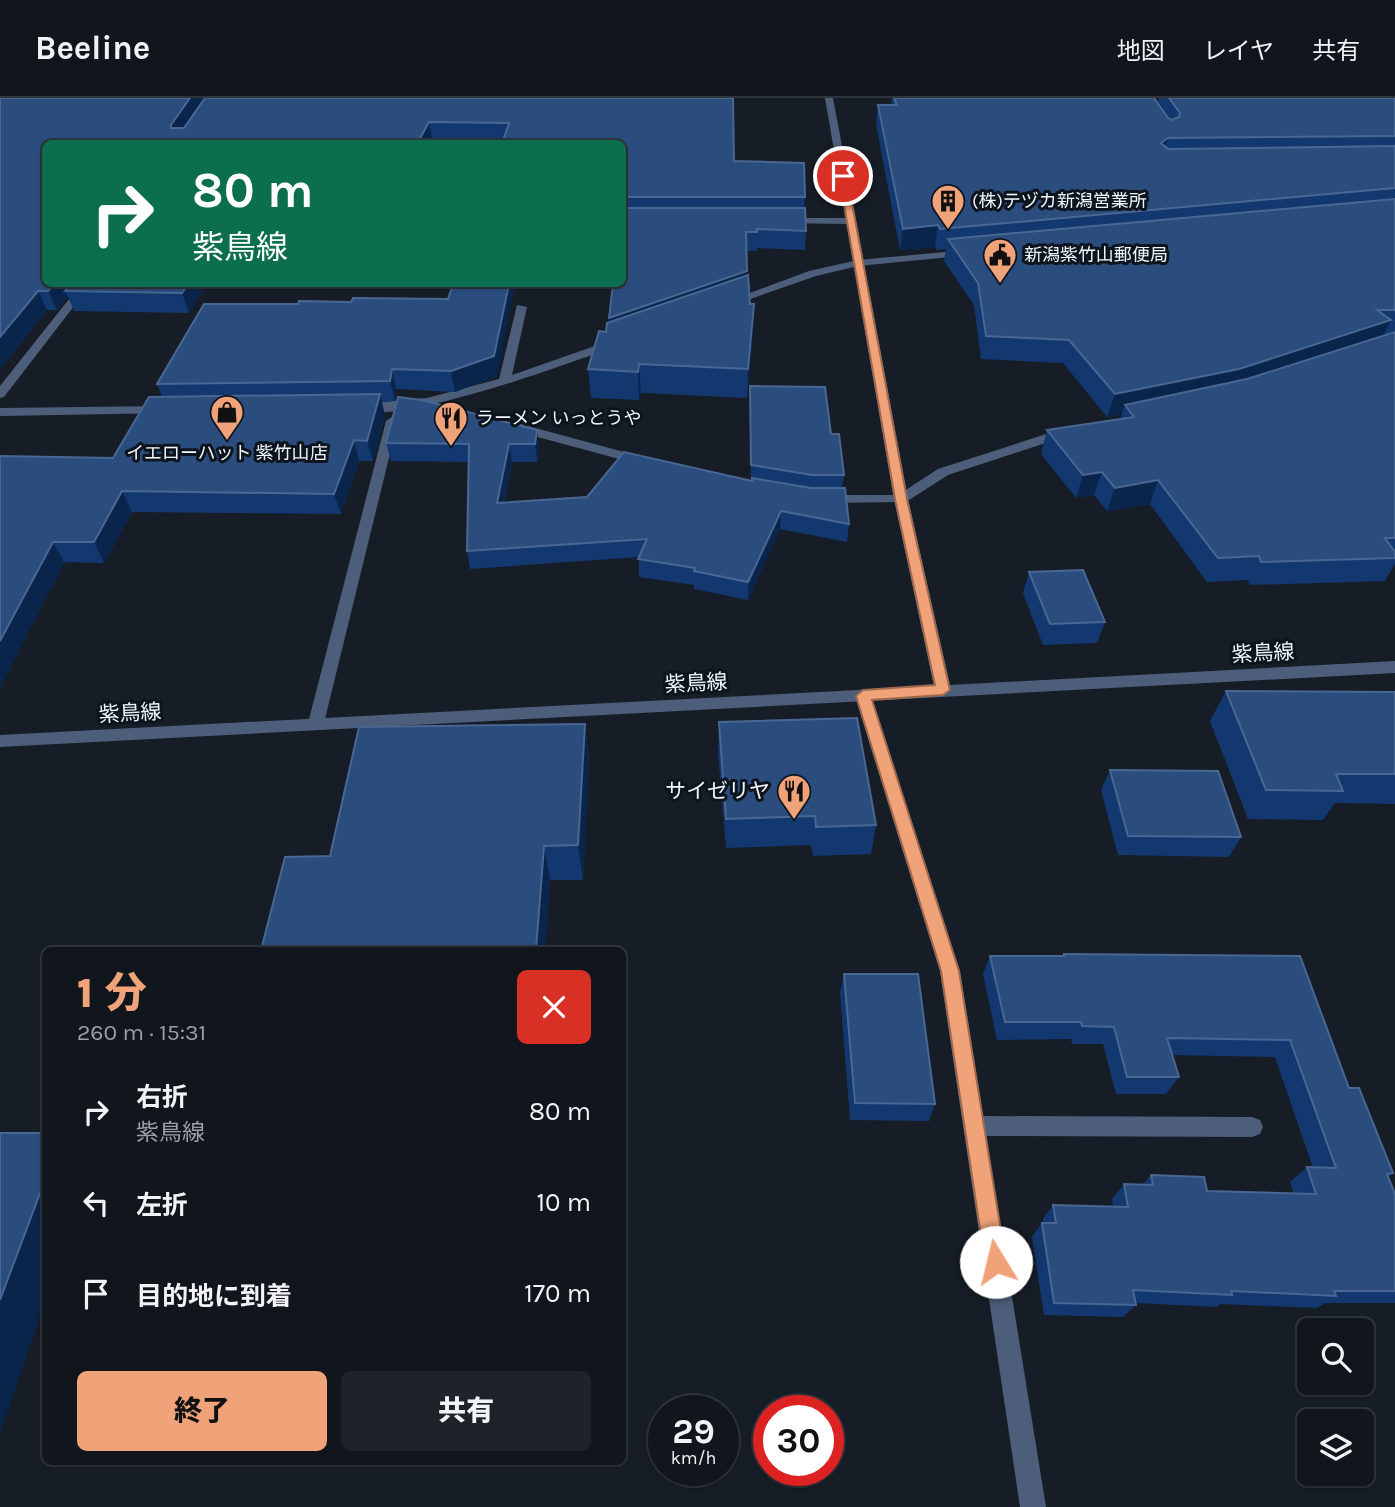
<!DOCTYPE html>
<html lang="ja">
<head>
<meta charset="utf-8">
<style>
	body { margin:0; font-family:Karla,"Noto Sans JP",sans-serif; background:#1e232a; color:#f1f3f6; height:100vh; display:flex; flex-direction:column; font-size:26px; white-space:nowrap }
	* { box-sizing:border-box; margin:0 }
	p { font-size:23px; color:#9c9fa4 }
	.icon { flex:none; width:38px; height:38px; fill:none; stroke:currentColor; stroke-width:2; stroke-linecap:round; stroke-linejoin:round }
	.map { position:relative; flex:1; overflow:hidden }
	.panel { position:absolute; left:42px; top:849px; width:584px; height:518px; display:flex; flex-direction:column; background:#11161d; border-radius:10px; box-shadow:0 2px 5px #0004,0 0 0 2px #30353b }
	.panel>* { flex:none }
	.hud { position:absolute; left:42px; top:42px; width:584px; height:147px; border-radius:10px; box-shadow:0 2px 5px #0004,0 0 0 2px #30353b; background:#0b6e4f; color:#fff; overflow:hidden }
	.buttons { position:absolute; left:1297px; top:1220px; display:grid; gap:14px }
	.buttons a { display:grid; place-items:center; width:77px; height:77px; border-radius:10px; background:#11161d; box-shadow:0 2px 5px #0004,0 0 0 2px #30353b; font-size:35px }
	.speed { position:absolute; left:648px; top:1297px; display:flex; gap:14px; font-size:35px; font-weight:700; text-align:center }
	.speed>* { display:grid; place-content:center; width:91px; height:91px; border-radius:50%; background:#11161d; box-shadow:0 2px 5px #0004,0 0 0 2px #30353b; line-height:1 }
	.speed small { font-size:18px; font-weight:400 }
	.speed .limit { border:10px solid #d22; background:#fff; color:#111 }
	.pin { position:absolute; display:grid; place-items:center; width:60px; height:60px; color:#fff; margin:-30px; border:4px solid #fff; border-radius:50%; box-shadow:0 2px 7px #0007 }
	.me { position:absolute; width:77px; margin:-38px; rotate:351deg; stroke-linejoin:round; filter:drop-shadow(0 0 5px #0008) }
	.turn { display:flex; align-items:center; gap:24px; height:147px; padding:0 35px; font-size:32px }
	.turn .icon { width:91px; height:91px; stroke-width:2.5 }
	.turn b { display:block; font-size:49px; line-height:60px }
	.round { display:grid; place-items:center; flex:none; width:74px; height:74px; border-radius:10px; background:#1e232a }
	.headline { display:flex; align-items:center; justify-content:space-between; height:119px; padding:0 35px }
	h1 { font-size:42px; font-weight:800; line-height:52px; color:#f0a279 }
	.button { display:flex; gap:14px; margin-top:auto; padding:14px 35px }
	.button a { flex:1; height:80px; border-radius:10px; background:#f0a279; color:#111; font-size:28px; font-weight:800; line-height:80px; text-align:center }
	.button a+a { background:#1e232a; color:#f1f3f6 }
	ul { padding:0; list-style:none }
	li { display:flex; align-items:center; gap:21px; height:91px; padding:0 35px }
	li div { flex:1 }
	li b { display:block; font-size:26px }
	li em { font-style:normal }
	header { display:flex; align-items:center; gap:42px; box-sizing:border-box; height:98px; padding:0 35px; background:#11161d; border-bottom:2px solid #30353b }
	header strong { font-size:33px }
	nav { display:flex; gap:38px; margin-inline-start:auto; font-size:24px }
	.map>svg:first-child { display:block }
	.lines { fill:none; stroke-linecap:round; stroke-linejoin:round }
	.minor { fill:#4c5e7a; fill-rule:evenodd }
	.tertiary { fill:#4c5e7a; fill-rule:evenodd }
	.wall { fill:#12386f }
	.shaded-wall { fill:#0a254c }
	.building { fill:#2a4d7e; stroke:#496792; stroke-width:2 }
	.route { fill:#f0a279; stroke:#9c694f; stroke-width:2 }
	.labels { text-anchor:middle; dominant-baseline:central; stroke-width:6; stroke-linejoin:round; paint-order:stroke }
	.far-poi-label { font-size:18px; fill:#f0f5fc; stroke:#0e141e; text-anchor:start }
	.street-label { font-size:21px; fill:#f0f5fc; stroke:#0e141e }
	.poi-label { font-size:21px; fill:#f0f5fc; stroke:#0e141e; text-anchor:end }
</style>
</head>
<body>
<header>
<strong>Beeline</strong>
<nav><a>地図</a><a>レイヤ</a><a>共有</a></nav>
</header>
<div class="map">
<svg width="1395" height="1409" viewBox="0 0 1395 1409">
	<rect width="100%" height="100%" fill="#171d27"/>
	<g class="lines">
		<g class="minor">
			<polygon points="784,120 851,120 856,123 851,126 780,125 780,121"/>
			<polygon points="967,152 972,155 971,157 858,168 816,178 733,207 723,205 809,173 858,162"/>
			<polygon points="81,186 91,186 4,299 0,300 0,288"/>
			<path d="M517 207 527 209 512 277 612 242 622 244C611 253 591 257 577 262 543 275 380 331 354 310L360 306 427 300 499 281Z"/>
			<polygon points="164,308 170,312 168,315 0,318 0,310"/>
			<polygon points="392,319 398,323 324,625 316,631 308,625 386,323"/>
			<polygon points="513,324 650,361 652,364 645,368 508,331 507,328"/>
			<polygon points="1068,329 1074,333 1073,336 948,377 906,404 823,405 816,401 823,397 898,397 938,371"/>
			<polygon points="863,592 871,598 960,873 983,1018 1252,1019 1260,1022 1263,1029 1260,1036 1252,1039 986,1038 1046,1409 1020,1409 940,873 855,598"/>
		</g>
		<polygon class="tertiary" points="825,0 833,0 908,401 950,587 1395,563 1395,575 0,649 0,637 934,588 894,401"/>
	</g>
	<g class="wall">
		<polygon points="0,0 733,0 734,63 805,99 804,110 806,133 805,152 757,150 757,153 746,153 747,178 753,234 747,300 641,295 639,302 591,300 588,271 606,234 609,224 609,220 623,186 623,46 432,41 430,46 46,46 46,186 206,186 189,215 74,213 68,199 57,212 47,212 0,271"/>
		<polygon points="892,0 1154,0 1157,5 1159,0 1395,0 1395,466 1385,483 1250,487 1247,482 1207,484 1150,406 1107,413 1094,397 1076,400 1041,356 1047,332 1120,321 1122,316 1107,319 1063,265 981,261 974,207 944,163 946,151 937,152 935,149 900,152 876,27 878,7 891,7"/>
		<polygon points="204,206 497,278 455,294 396,291 395,303 381,304 385,317 373,363 359,363 341,416 132,414 104,465 64,464 0,590 0,358 113,360 162,299 157,286"/>
		<polygon points="750,288 831,336 844,377 842,390 849,426 847,444 780,431 748,502 694,491 694,487 639,479 639,459 470,471 467,453 468,364 391,363 386,345 537,332 539,350 537,364 512,364 504,405 587,399 751,383"/>
		<polygon points="1029,474 1105,524 1097,545 1043,547 1023,495"/>
		<polygon points="1226,593 1395,594 1395,706 1335,705 1323,722 1248,721 1210,623"/>
		<polygon points="719,624 876,727 871,756 813,758 811,747 726,750 718,654"/>
		<polygon points="585,626 589,662 583,782 550,782 545,852 261,852"/>
		<polygon points="1110,672 1241,739 1229,759 1118,757 1101,692"/>
		<polygon points="1064,856 1300,858 1349,990 1393,1075 1388,1079 1395,1096 1395,1205 1325,1205 1317,1210 1221,1206 1216,1209 1136,1205 1136,1207 1123,1219 1044,1217 1032,1139 1042,1125 1043,1125 1043,1121 1053,1107 1113,1108 1112,1101 1124,1086 1142,1087 1151,1077 1207,1093 1294,1096 1290,1084 1307,1069 1313,1070 1275,959 1172,957 1179,979 1166,996 1116,996 1103,946 1072,946 1071,941 997,942 983,876 990,858 1063,858"/>
		<polygon points="844,876 935,1006 929,1023 850,1022 840,894"/>
	</g>
	<g class="shaded-wall">
		<polygon points="190,0 207,0 176,46 171,27"/>
		<polygon points="429,24 432,41 430,46 417,46"/>
		<polygon points="1168,40 1162,60 1161,45"/>
		<polygon points="938,127 935,149 900,152 903,131"/>
		<polygon points="747,173 747,192 610,239 609,220"/>
		<polygon points="54,186 79,186 65,193 68,199 57,212 48,193"/>
		<polygon points="188,186 206,186 189,215 182,195"/>
		<polygon points="509,186 515,186 497,278 455,294 451,273"/>
		<polygon points="38,193 47,212 0,271 0,239"/>
		<polygon points="754,206 753,234 747,300 748,271"/>
		<polygon points="1391,222 1380,244 1229,293 1125,307 1122,316 1107,319 1115,296"/>
		<polygon points="639,266 641,295 639,302 638,274"/>
		<polygon points="392,271 396,291 395,303 390,283"/>
		<polygon points="380,296 385,317 373,363 367,343"/>
		<polygon points="537,332 539,350 537,364 535,346"/>
		<polygon points="354,342 359,363 341,416 334,396"/>
		<polygon points="509,346 512,364 500,423 497,405"/>
		<polygon points="1102,374 1094,397 1076,400 1083,377"/>
		<polygon points="1158,382 1150,406 1107,413 1115,390"/>
		<polygon points="122,393 132,414 104,465 94,444"/>
		<polygon points="781,413 780,431 748,502 748,484"/>
		<polygon points="53,444 64,464 0,590 0,543"/>
		<polygon points="585,626 589,662 583,782 578,747"/>
		<polygon points="544,748 550,782 545,852 536,852"/>
		<polygon points="46,1079 46,1202 0,1334 0,1202"/>
	</g>
	<g class="building">
		<polygon points="0,0 190,0 171,27 171,30 184,30 205,0 733,0 734,63 804,65 805,99 623,99 623,46 502,46 509,25 429,24 417,46 46,46 46,186 54,186 48,193 38,193 0,239"/>
		<polygon points="894,0 1154,0 1168,20 1172,22 1179,19 1180,15 1169,0 1395,0 1395,38 1168,40 1161,45 1168,51 1395,48 1395,90 940,131 938,127 903,131 878,7 897,7"/>
		<polygon points="1395,101 1395,212 1377,212 1391,222 1239,271 1115,296 1069,242 986,238 978,185 948,141"/>
		<polygon points="623,110 805,110 806,133 757,131 757,134 746,134 747,173 609,220 613,186 623,186"/>
		<polygon points="748,177 750,206 754,206 748,271 639,266 638,274 588,271 599,233 606,234 607,225"/>
		<polygon points="71,186 188,186 182,195 65,193"/>
		<polygon points="453,186 509,186 494,258 451,273 392,271 390,283 157,286 204,206 298,206 299,203 351,204 353,200 448,201"/>
		<polygon points="1395,234 1395,440 1385,440 1395,454 1395,460 1261,464 1259,458 1218,460 1158,382 1115,390 1102,374 1083,377 1047,332 1134,319 1125,307 1247,281"/>
		<polygon points="750,288 825,289 831,336 839,336 844,377 812,377 751,367"/>
		<polygon points="380,296 367,343 354,342 334,396 122,393 94,444 53,444 0,543 0,358 113,360 149,299"/>
		<polygon points="398,299 422,302 537,332 535,346 509,346 497,405 587,399 624,354 752,383 752,380 811,390 845,390 849,426 781,413 748,484 694,473 695,470 638,461 647,441 467,453 469,346 386,345"/>
		<polygon points="1083,472 1105,524 1050,526 1029,474"/>
		<polygon points="1226,593 1395,594 1395,676 1336,676 1343,693 1266,692"/>
		<polygon points="857,620 876,727 816,729 815,718 726,721 719,624"/>
		<polygon points="585,626 578,747 544,748 536,852 261,852 285,759 330,758 359,629"/>
		<polygon points="1110,672 1218,673 1241,739 1128,738"/>
		<polygon points="1064,856 1300,858 1349,990 1359,990 1393,1075 1387,1076 1395,1096 1395,1193 1334,1193 1336,1198 1231,1193 1232,1197 1133,1192 1136,1207 1054,1205 1042,1125 1056,1125 1053,1107 1128,1109 1124,1086 1153,1087 1151,1077 1204,1079 1207,1093 1316,1096 1307,1069 1336,1070 1290,942 1167,940 1179,979 1127,979 1114,929 1082,928 1081,924 1005,924 990,858 1064,858"/>
		<polygon points="844,876 918,876 935,1006 855,1005"/>
		<polygon points="0,1035 46,1035 46,1079 0,1202"/>
	</g>
	<polygon class="route" points="843,76 847,78 907,401 950,592 943,597 872,602 959,873 1006,1164 1003,1172 996,1175 988,1172 985,1164 941,873 856,598 863,592 935,587 895,401 839,78"/>
	<defs>
		<symbol id="building-pin" viewBox="-11 -11 22 30"><path d="M0 17L-7.5 6A9.5 9.5 0 1 1 7.5 6Z" fill="#f0a279" stroke="#0e141e"/><path d="M-4-6H4V6H1V3H-1V6H-4ZM-2.5-4.3h1.7v1.8h-1.7ZM.8-4.3h1.7v1.8H.8ZM-2.5-1h1.7V.8h-1.7ZM.8-1h1.7V.8H.8Z" fill="#111"/></symbol>
		<symbol id="civic-pin" viewBox="-11 -11 22 30"><path d="M0 17L-7.5 6A9.5 9.5 0 1 1 7.5 6Z" fill="#f0a279" stroke="#0e141e"/><path d="M-.6-6.5H3V-4.5H.6V-3L4-1V1h2V6H-6V1h2V-1L-.6-3ZM-1.2 2.5V6h2.4V2.5Z" fill="#111"/></symbol>
		<symbol id="shop-pin" viewBox="-11 -11 22 30"><path d="M0 17L-7.5 6A9.5 9.5 0 1 1 7.5 6Z" fill="#f0a279" stroke="#0e141e"/><path d="M-5-2.5h2.3a2.7 3.5 0 0 1 5.4 0H5L5.5 6h-11ZM-1.5-2.5h3a1.5 2.3 0 0 0-3 0Z" fill="#111"/></symbol>
		<symbol id="restaurant-pin" viewBox="-11 -11 22 30"><path d="M0 17L-7.5 6A9.5 9.5 0 1 1 7.5 6Z" fill="#f0a279" stroke="#0e141e"/><path d="M-5-6h1v4h1v-4h1v4h1v-4h1v5L-1.5 .5V6h-2V.5L-5-1ZM5-6V6H3V1.5H1.5Q1.5-4 5-6Z" fill="#111"/></symbol>
	</defs>
	<g fill-rule="evenodd">
		<use href="#building-pin" x="929" y="84" width="38" height="52"/>
		<use href="#civic-pin" x="981" y="138" width="38" height="52"/>
		<use href="#shop-pin" x="208" y="295" width="38" height="52"/>
		<use href="#restaurant-pin" x="432" y="301" width="38" height="52"/>
		<use href="#restaurant-pin" x="775" y="674" width="38" height="52"/>
	</g>
	<g class="labels">
		<g class="far-poi-label">
			<text x="972" y="103">(株)テヅカ新潟営業所</text>
			<text x="1024" y="157">新潟紫竹山郵便局</text>
			<text x="476" y="320">ラーメン いっとうや</text>
			<text x="227" y="355" text-anchor="middle">イエローハット 紫竹山店</text>
		</g>
		<g class="street-label">
			<text transform="translate(1263 555) rotate(-3)">紫鳥線</text>
			<text transform="translate(696 585) rotate(-3)">紫鳥線</text>
			<text transform="translate(130 615) rotate(-3)">紫鳥線</text>
		</g>
		<g class="poi-label">
			<text x="770" y="693">サイゼリヤ</text>
		</g>
	</g>
</svg>
<div class="buttons">
<a><svg class="icon" aria-label="search" viewBox="0 0 24 24"><circle cx="10" cy="10" r="6"/><path d="M15 15l6 6"/></svg></a>
<a><svg class="icon" aria-label="layers" viewBox="0 0 24 24"><path d="M12 4l9 5-9 5-9-5zM3 14l9 5 9-5"/></svg></a>
</div>
<div class="speed"><div>29<small>km/h</small></div><div class="limit">30</div></div>
<div class="pin" style="left:843px;top:78px;background:#d93025"><svg class="icon" aria-label="arrive" viewBox="0 0 24 24"><path d="M6 21V4h12l-3 4 3 4H6"/></svg></div>
<svg class="me" style="left:996px;top:1164px" viewBox="-20 -20 40 40"><circle r="19" fill="#fff"/><path d="M0-13L10 11 0 6-10 11z" fill="#f0a279"/></svg>
<div class="hud">
<div class="turn"><svg class="icon" aria-label="right" viewBox="0 0 24 24"><path d="M7 20v-9h11M14 6l5 5-5 5"/></svg><div><b>80 m</b>紫鳥線</div></div>
</div>
<section class="panel">
<div class="headline"><div><h1>1 分</h1><p>260 m · 15:31</p></div><a class="round" style="background:#d93025;color:#fff"><svg class="icon" aria-label="close" viewBox="0 0 24 24"><path d="M6 6l12 12M18 6L6 18"/></svg></a></div>
<ul>
<li><svg class="icon" aria-label="right" viewBox="0 0 24 24"><path d="M7 20v-9h11M14 6l5 5-5 5"/></svg><div><b>右折</b><p>紫鳥線</p></div><em>80 m</em></li>
<li><svg class="icon" aria-label="left" viewBox="0 0 24 24"><path d="M17 20v-9H6M10 6l-5 5 5 5"/></svg><div><b>左折</b></div><em>10 m</em></li>
<li><svg class="icon" aria-label="arrive" viewBox="0 0 24 24"><path d="M6 21V4h12l-3 4 3 4H6"/></svg><div><b>目的地に到着</b></div><em>170 m</em></li>
</ul>
<div class="button"><a>終了</a><a>共有</a></div>
</section>
</div>
</body>
</html>
